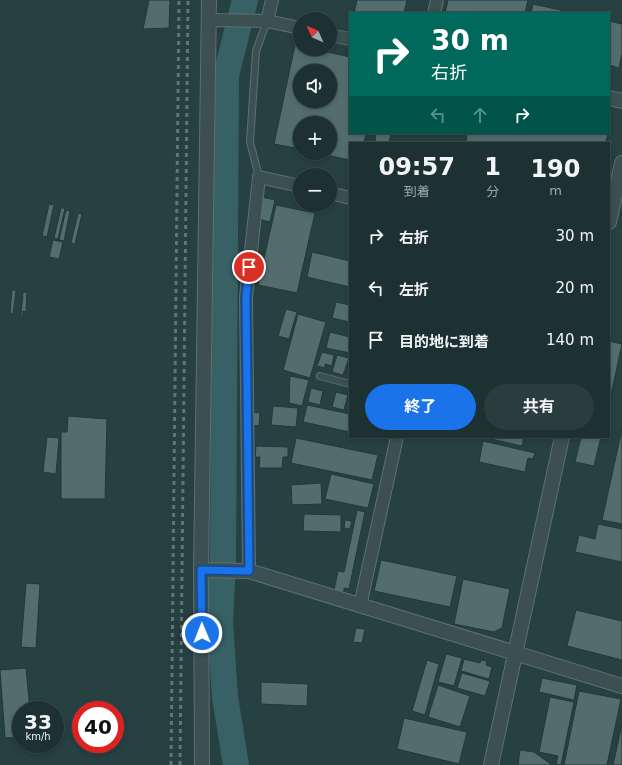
<!DOCTYPE html>
<html lang="ja">
<head>
<meta charset="utf-8">
<style>
	body { margin:0; font-family:"DejaVu Sans","Noto Sans JP",sans-serif; background:#2a3c3e; color:#f1f3f6; height:100vh; display:flex; flex-direction:column; font-size:15px; white-space:nowrap }
	* { box-sizing:border-box; margin:0 }
	p { font-size:13px; color:#a0a9ac }
	.icon { flex:none; width:22px; height:22px; fill:none; stroke:currentColor; stroke-width:2; stroke-linecap:round; stroke-linejoin:round }
	.map { position:relative; flex:1; overflow:hidden }
	.panel { position:absolute; left:349px; top:142px; width:261px; height:296px; display:flex; flex-direction:column; background:#1d3032; border-radius:0px; box-shadow:0 2px 6px #0003,0 0 0 1px #3b4b4d }
	.panel>* { flex:none }
	.hud { position:absolute; left:349px; top:12px; width:261px; height:122px; border-radius:0px; box-shadow:0 2px 6px #0003,0 0 0 1px #3b4b4d; background:#00695c; color:#fff; overflow:hidden }
	.needle { width:26px; rotate:315deg }
	.controls { position:absolute; left:293px; top:12px; display:grid; gap:8px }
	.controls a { display:grid; place-items:center; width:44px; height:44px; border-radius:50%; background:#1d3032; box-shadow:0 2px 6px #0003,0 0 0 1px #3b4b4d; font-size:20px }
	.speed { position:absolute; left:12px; top:701px; display:flex; gap:8px; font-size:20px; font-weight:700; text-align:center }
	.speed>* { display:grid; place-content:center; width:52px; height:52px; border-radius:50%; background:#1d3032; box-shadow:0 2px 6px #0003,0 0 0 1px #3b4b4d; line-height:1 }
	.speed small { font-size:10px; font-weight:400 }
	.speed .limit { border:6px solid #d22; background:#fff; color:#111 }
	.pin { position:absolute; display:grid; place-items:center; width:34px; height:34px; color:#fff; margin:-17px; border:2px solid #fff; border-radius:50%; box-shadow:0 1px 4px #0007 }
	.me { position:absolute; width:44px; margin:-22px; rotate:359deg; stroke-linejoin:round; filter:drop-shadow(0 0 3px #0008) }
	.turn { display:flex; align-items:center; gap:14px; height:84px; padding:0 16px; font-size:18px }
	.turn .icon { width:52px; height:52px; stroke-width:2.5 }
	.turn b { display:block; font-size:28px; line-height:34px }
	.lanes { display:flex; align-items:center; height:38px; padding:0 16px; background:#0003; justify-content:center; gap:20px; direction:ltr }
	.lanes .off { opacity:.35 }
	.eta { display:flex; justify-content:space-evenly; align-items:center; height:68px; text-align:center }
	.eta b { font-size:24px; font-weight:700; line-height:28px }
	.cta { display:flex; gap:8px; margin-top:auto; padding:8px 16px }
	.cta a { flex:1; height:46px; border-radius:24px; background:#1a73e8; color:#fff; font-size:16px; font-weight:700; line-height:46px; text-align:center }
	.cta a+a { background:#2a3c3e; color:#f1f3f6 }
	ul { padding:0; list-style:none }
	li { display:flex; align-items:center; gap:12px; height:52px; padding:0 16px }
	li div { flex:1 }
	li b { display:block; font-size:15px }
	li em { font-style:normal }
	.map>svg:first-child { display:block }
	.lines { fill:none; stroke-linecap:round; stroke-linejoin:round }
	.river { stroke:#386165; stroke-width:26 }
	.building { fill:#536d6f; stroke:#223739; fill-rule:evenodd }
	.service-casing { stroke:#5d7072; stroke-width:8 }
	.minor-casing { stroke:#5d7072; stroke-width:14 }
	.tertiary-casing { stroke:#5d7072; stroke-width:16 }
	.service { stroke:#3c5052; stroke-width:6 }
	.minor { stroke:#3c5052; stroke-width:12 }
	.tertiary { stroke:#3c5052; stroke-width:14 }
	.rail { stroke:#5e7679; stroke-width:3; stroke-dasharray:4 4; stroke-linecap:butt }
	.route-casing { stroke:#114b97; stroke-width:10 }
	.route { stroke:#1a73e8; stroke-width:7 }
</style>
</head>
<body>
<div class="map">
<svg width="622" height="765" viewBox="0 0 622 765">
	<rect width="100%" height="100%" fill="#274042"/>
	<g class="lines">
		<polyline class="river" points="236,765 225,697 220,623 223,561 226,75 245,0"/>
	</g>
	<g class="building">
		<polygon points="149,0 170,0 169,28 143,29"/>
		<polygon points="357,0 407,0 404,13 354,13"/>
		<polygon points="448,0 528,0 525,13 445,13"/>
		<polygon points="533,4 574,13 531,13"/>
		<polygon points="609,21 622,24 622,53 619,68 609,65"/>
		<path d="M295 45 300 46V49H313L350 57V133H366L364 143H350V160L317 153H330V123H300V149L274 144ZM300 71H330V101H300Z"/>
		<polygon points="376,133 391,133 389,143 375,143"/>
		<polygon points="467,133 608,133 606,143 466,143"/>
		<polygon points="262,197 275,200 270,222 258,219"/>
		<polygon points="49,204 54,205 47,237 42,236"/>
		<polygon points="276,205 315,213 297,293 258,285"/>
		<polygon points="61,208 65,208 58,239 54,238"/>
		<polygon points="66,210 70,211 64,241 59,240"/>
		<polygon points="78,213 82,214 75,244 71,243"/>
		<polygon points="53,240 63,242 59,259 49,257"/>
		<polygon points="312,252 350,261 350,287 307,277"/>
		<polygon points="12,290 16,290 13,314 10,313"/>
		<polygon points="23,292 27,292 26,312 23,311 23,317 21,316"/>
		<polygon points="336,302 350,305 350,322 332,318"/>
		<polygon points="286,309 297,312 289,339 278,336"/>
		<polygon points="298,314 326,322 310,378 283,370"/>
		<polygon points="330,332 350,337 350,353 326,348"/>
		<polygon points="609,341 622,344 609,404"/>
		<polygon points="322,352 334,355 332,366 325,364 325,368 317,366"/>
		<polygon points="337,355 349,358 343,375 332,372"/>
		<polygon points="290,376 309,380 302,406 289,403"/>
		<polygon points="311,388 323,391 320,405 308,402"/>
		<polygon points="336,392 348,395 344,410 332,407"/>
		<polygon points="307,405 350,414 350,432 303,422"/>
		<polygon points="273,406 298,408 296,427 271,425"/>
		<polygon points="254,412 260,413 259,426 253,425"/>
		<polygon points="68,416 107,419 105,499 61,499 61,432 67,432"/>
		<polygon points="622,429 622,524 602,520"/>
		<polygon points="47,437 59,438 56,474 43,472"/>
		<polygon points="482,437 524,437 522,446"/>
		<polygon points="581,437 601,437 594,466 575,462"/>
		<polygon points="296,438 378,455 372,480 291,463"/>
		<polygon points="483,441 535,453 533,459 528,458 525,472 479,462"/>
		<polygon points="256,446 288,447 288,457 283,457 282,468 259,468 260,457 255,457"/>
		<polygon points="331,474 374,484 368,508 325,499"/>
		<polygon points="321,483 322,504 292,505 291,485"/>
		<polygon points="357,510 365,512 349,589 344,588 344,592 334,590 338,571 344,572"/>
		<polygon points="304,514 341,515 341,532 303,531"/>
		<polygon points="345,520 352,521 350,529 344,528"/>
		<polygon points="598,524 622,529 622,562 575,552 579,535 595,539"/>
		<polygon points="381,560 457,576 450,607 374,591"/>
		<polygon points="463,579 510,589 502,628 494,632 454,624"/>
		<polygon points="26,583 40,584 36,648 21,647"/>
		<polygon points="576,610 622,621 622,660 567,646"/>
		<polygon points="356,628 365,629 362,643 353,642"/>
		<polygon points="446,654 462,658 454,686 438,682"/>
		<polygon points="464,659 480,663 481,660 487,661 486,665 492,667 489,679 461,671"/>
		<polygon points="427,660 439,664 425,715 412,711"/>
		<polygon points="26,668 30,710 21,710 21,737 5,738 0,670"/>
		<polygon points="462,673 490,681 485,696 457,688"/>
		<polygon points="542,678 577,685 574,700 539,692"/>
		<polygon points="261,682 308,684 307,706 261,704"/>
		<polygon points="438,685 470,696 460,727 428,717"/>
		<polygon points="579,691 621,699 607,765 564,765"/>
		<polygon points="550,697 574,702 561,765 556,764 558,756 539,752"/>
		<polygon points="404,718 467,732 459,764 397,749"/>
		<polygon points="622,724 622,765 613,765"/>
		<polygon points="520,750 534,752 552,765 518,765"/>
	</g>
	<g class="lines">
		<defs>
			<g id="service">
				<polyline points="259,177 250,142 256,51 267,21"/>
				<polyline points="320,376 350,384"/>
			</g>
			<g id="minor">
				<polyline points="434,13 437,0"/>
				<polyline points="209,20 267,21 300,28"/>
				<polyline points="267,21 272,0"/>
				<polyline points="330,35 350,39"/>
				<polyline points="330,193 350,198"/>
				<polyline points="249,571 246,297 259,177 300,186"/>
				<polyline points="360,606 397,437"/>
			</g>
			<g id="tertiary">
				<polyline points="609,98 622,101"/>
				<polyline points="609,222 622,163"/>
				<polyline points="201,570 249,571 622,686"/>
				<polyline points="202,765 201,570 209,0"/>
				<polyline points="491,765 562,437"/>
			</g>
		</defs>
		<use href="#service" class="service-casing"/>
		<use href="#minor" class="minor-casing"/>
		<use href="#tertiary" class="tertiary-casing"/>
		<use href="#service" class="service"/>
		<use href="#minor" class="minor"/>
		<use href="#tertiary" class="tertiary"/>
		<g class="rail">
			<polyline points="171,765 179,0"/>
			<polyline points="180,765 188,0"/>
		</g>
	</g>
	<g class="lines">
		<defs>
			<polyline id="route" points="202,633 201,570 249,571 246,297 249,267"/>
		</defs>
		<use href="#route" class="route-casing"/>
		<use href="#route" class="route"/>
	</g>
</svg>
<div class="controls">
<a><svg class="needle" viewBox="-14 -14 28 28"><path d="M0-13l5 13h-10z" fill="#e53935"/><path d="M0 13l5-13h-10z" fill="#a0a9ac"/></svg></a>
<a><svg class="icon" aria-label="sound" viewBox="0 0 24 24"><path d="M4 9h4l5-4v14l-5-4H4zM17 9q2 3 0 6"/></svg></a>
<a>+</a>
<a>−</a>
</div>
<div class="speed"><div>33<small>km/h</small></div><div class="limit">40</div></div>
<div class="pin" style="left:249px;top:267px;background:#d93025"><svg class="icon" aria-label="arrive" viewBox="0 0 24 24"><path d="M6 21V4h12l-3 4 3 4H6"/></svg></div>
<svg class="me" style="left:202px;top:633px" viewBox="-20 -20 40 40"><circle r="17" fill="#1a73e8" stroke="#fff" stroke-width="3"/><path d="M0-11L8 9 0 5-8 9z" fill="#fff"/></svg>
<div class="hud">
<div class="turn"><svg class="icon" aria-label="right" viewBox="0 0 24 24"><path d="M7 20v-9h11M14 6l5 5-5 5"/></svg><div><b>30 m</b>右折</div></div>
<div class="lanes"><svg class="icon off" aria-label="left" viewBox="0 0 24 24"><path d="M17 20v-9H6M10 6l-5 5 5 5"/></svg><svg class="icon off" aria-label="ahead" viewBox="0 0 24 24"><path d="M12 20V5M6 11l6-6 6 6"/></svg><svg class="icon" aria-label="right" viewBox="0 0 24 24"><path d="M7 20v-9h11M14 6l5 5-5 5"/></svg></div>
</div>
<section class="panel">
<div class="eta">
<div><b>09:57</b><p>到着</p></div>
<div><b>1</b><p>分</p></div>
<div><b>190</b><p>m</p></div>
</div>
<ul>
<li><svg class="icon" aria-label="right" viewBox="0 0 24 24"><path d="M7 20v-9h11M14 6l5 5-5 5"/></svg><div><b>右折</b></div><em>30 m</em></li>
<li><svg class="icon" aria-label="left" viewBox="0 0 24 24"><path d="M17 20v-9H6M10 6l-5 5 5 5"/></svg><div><b>左折</b></div><em>20 m</em></li>
<li><svg class="icon" aria-label="arrive" viewBox="0 0 24 24"><path d="M6 21V4h12l-3 4 3 4H6"/></svg><div><b>目的地に到着</b></div><em>140 m</em></li>
</ul>
<div class="cta"><a>終了</a><a>共有</a></div>
</section>
</div>
</body>
</html>
